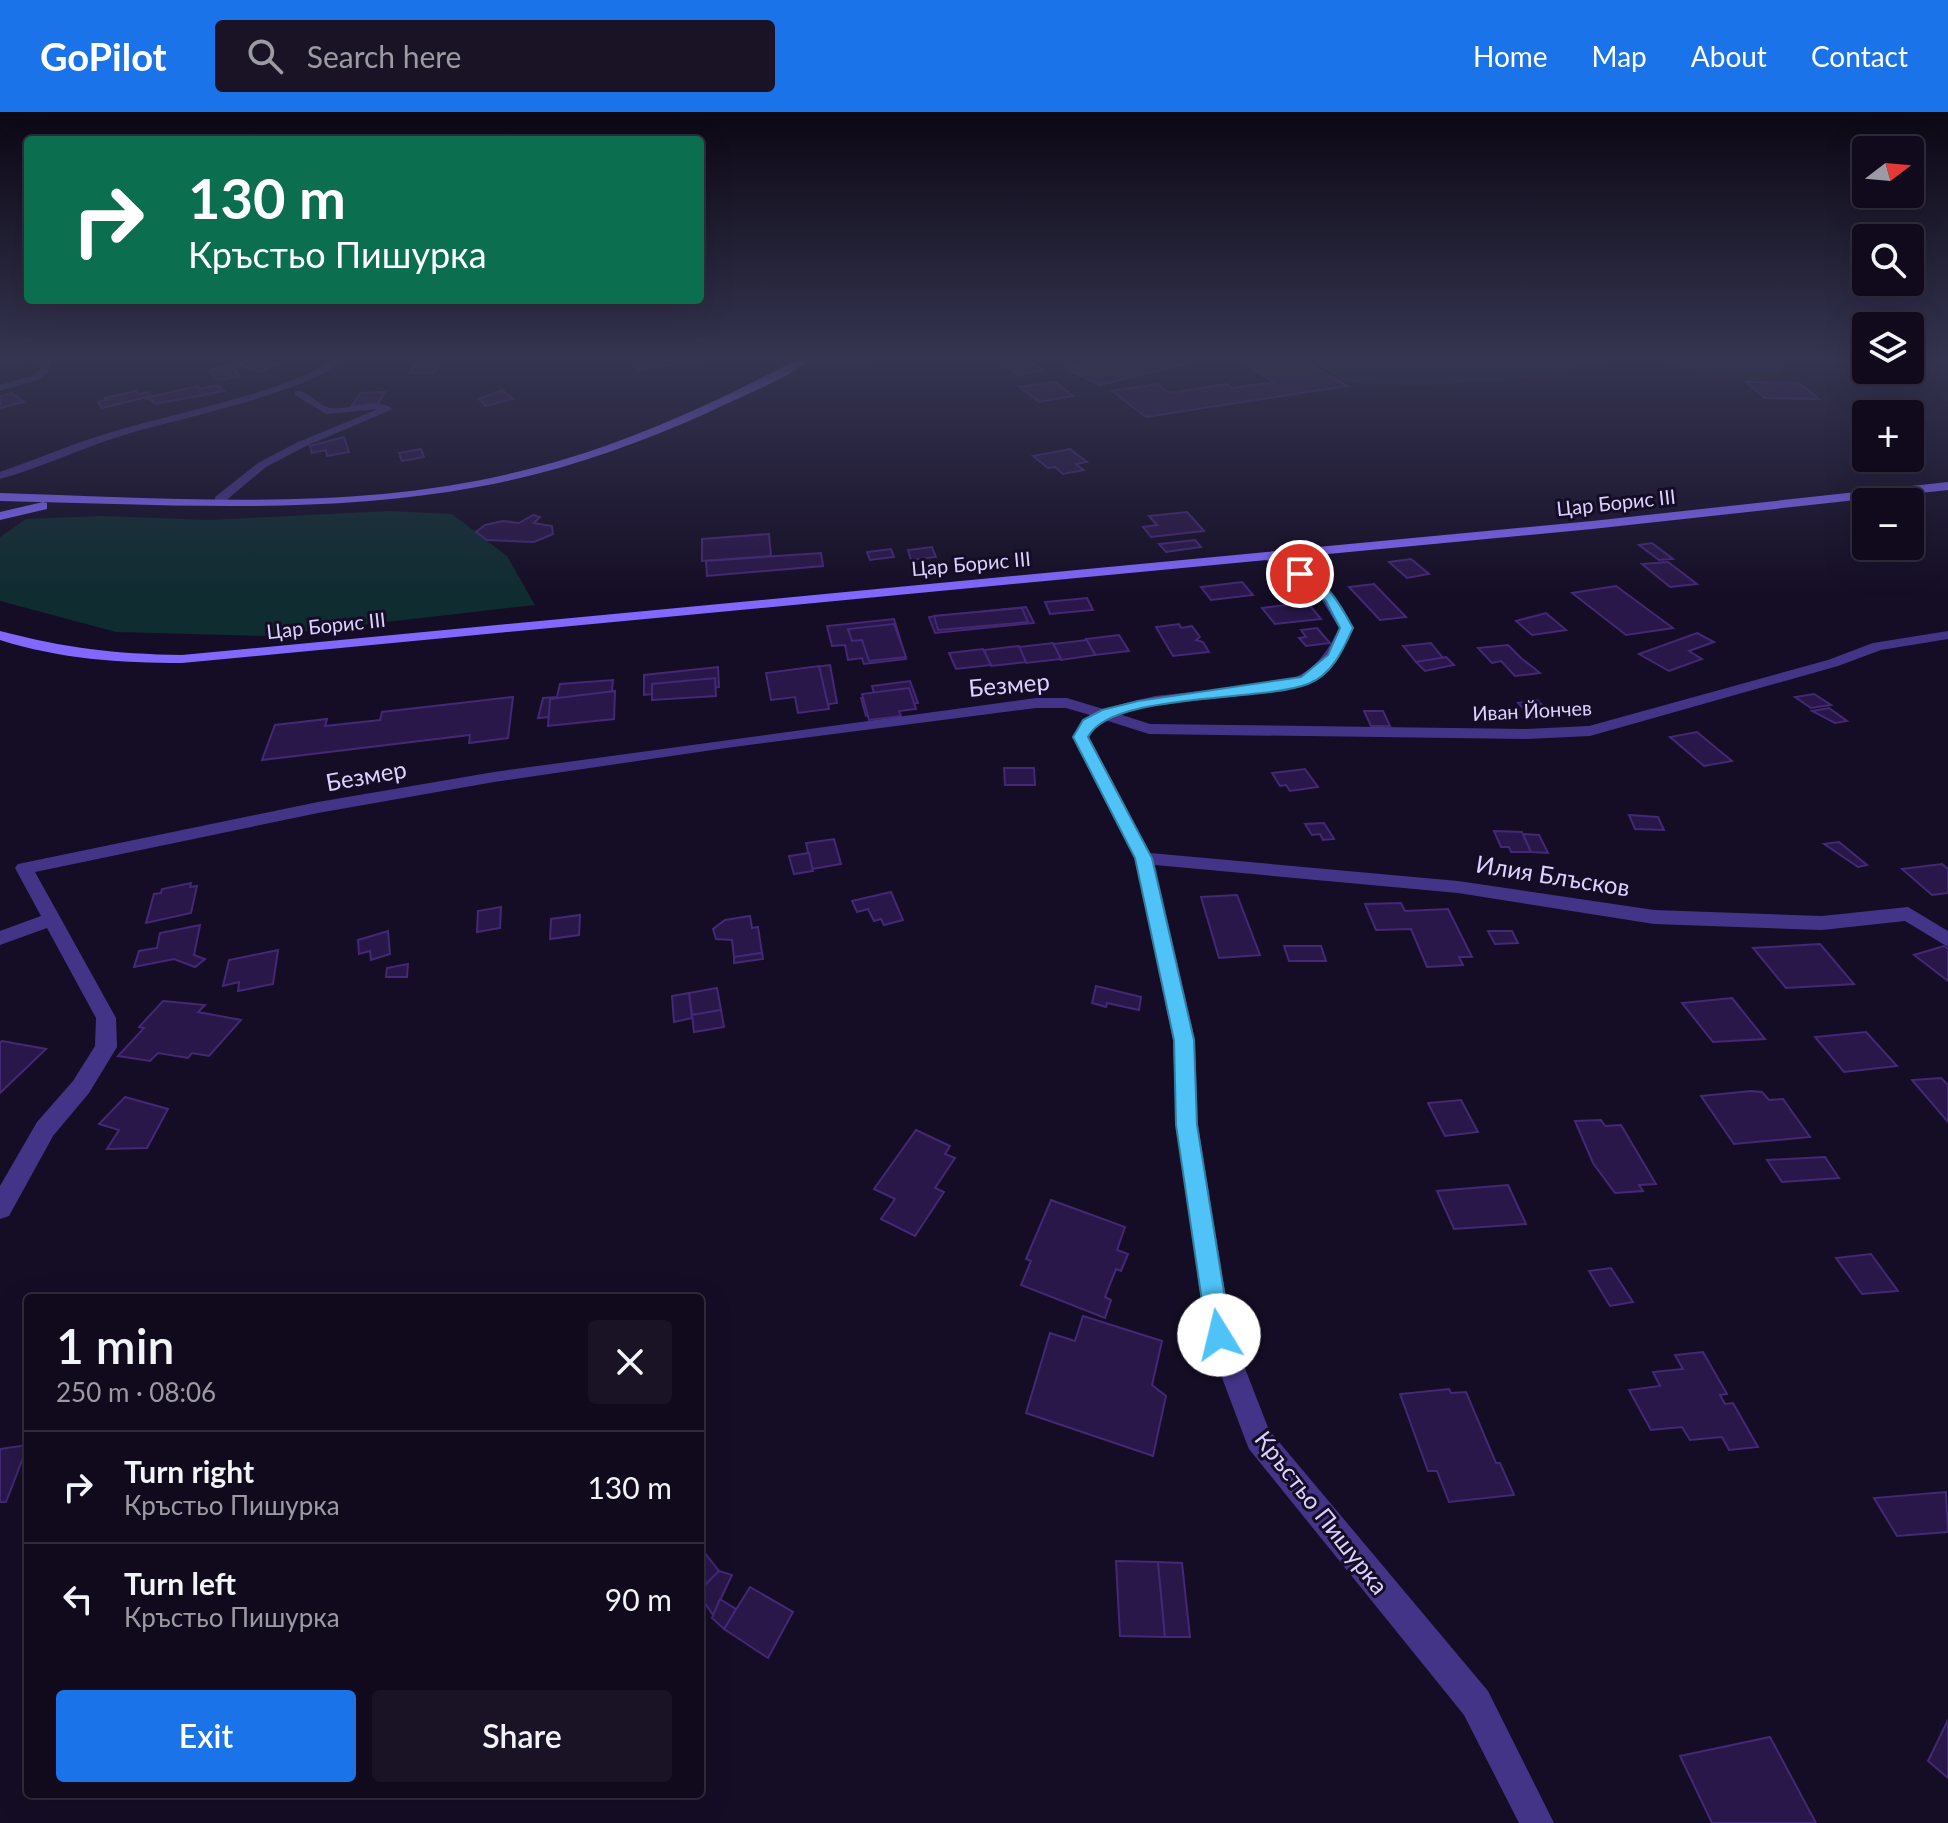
<!DOCTYPE html>
<html lang="en">
<head>
<meta charset="utf-8">
<style>
	body { margin:0; font-family:Lato,sans-serif; background:#191325; color:#f1f3f6; height:100vh; display:flex; flex-direction:column; font-size:30px; white-space:nowrap }
	* { box-sizing:border-box; margin:0 }
	p { font-size:26px; color:#9c9aa3 }
	.icon { flex:none; width:44px; height:44px; fill:none; stroke:currentColor; stroke-width:2; stroke-linecap:round; stroke-linejoin:round }
	.map { position:relative; flex:1; overflow:hidden }
	.panel { position:absolute; left:24px; top:1182px; width:680px; height:504px; display:flex; flex-direction:column; background:#100a1c; border-radius:8px; box-shadow:0 8px 32px #0002,0 0 0 2px #302b3b }
	.panel>* { flex:none }
	.top-card { position:absolute; left:24px; top:24px; width:680px; height:168px; border-radius:8px; box-shadow:0 8px 32px #0002,0 0 0 2px #302b3b; background:#0b6e4f; color:#fff; overflow:hidden }
	.needle { width:52px; rotate:74deg }
	.controls { position:absolute; left:1852px; top:24px; display:grid; gap:16px }
	.controls a { display:grid; place-items:center; width:72px; height:72px; border-radius:8px; background:#100a1c; box-shadow:0 8px 32px #0002,0 0 0 2px #302b3b; font-size:40px }
	.pin { position:absolute; display:grid; place-items:center; width:68px; height:68px; color:#fff; margin:-34px; border:4px solid #fff; border-radius:50%; box-shadow:0 2px 8px #0007 }
	.me { position:absolute; width:88px; margin:-44px; rotate:351deg; stroke-linejoin:round; filter:drop-shadow(0 0 6px #0008) }
	.turn { display:flex; align-items:center; gap:28px; height:168px; padding:0 32px; font-size:36px }
	.turn .icon { width:104px; height:104px; stroke-width:2.5 }
	.turn b { display:block; font-size:56px; line-height:68px }
	.round { display:grid; place-items:center; flex:none; width:84px; height:84px; border-radius:8px; background:#191325 }
	.head { display:flex; align-items:center; justify-content:space-between; height:136px; padding:0 32px }
	h1 { font-size:48px; font-weight:600; line-height:60px }
	.primary-button { display:flex; gap:16px; margin-top:auto; padding:16px 32px }
	.primary-button a { flex:1; height:92px; border-radius:8px; background:#1a73e8; color:#fff; font-size:32px; font-weight:600; line-height:92px; text-align:center }
	.primary-button a+a { background:#191325; color:#f1f3f6 }
	ul { padding:0; list-style:none }
	li { display:flex; align-items:center; gap:24px; height:112px; padding:0 32px; border-top:2px solid #302b3b }
	li div { flex:1 }
	li b { display:block; font-size:30px }
	li em { font-style:normal }
	header { display:flex; align-items:center; gap:48px; box-sizing:border-box; height:112px; padding:0 40px; background:#1a73e8; color:#fff }
	header strong { font-size:38px }
	nav { display:flex; gap:44px; margin-inline-start:auto; font-size:28px }
	.search { width:560px; height:72px; background:#191325; display:flex; align-items:center; gap:20px; box-sizing:border-box; padding:0 28px; border-radius:8px; color:#9c9aa3; font-size:30px }
	.map>svg:first-child { display:block }
	.green { fill:#0f2c30 }
	.lines { fill:none; stroke-linecap:round; stroke-linejoin:round }
	.stream { fill:#061445; fill-rule:evenodd }
	.building { fill:#281748; stroke:#432875; stroke-width:2 }
	.street { fill:#443488; fill-rule:evenodd }
	.secondary { fill:#8268ff; fill-rule:evenodd }
	.route { fill:#4fc3f7; stroke:#337fa1; stroke-width:2 }
	.labels { text-anchor:middle; dominant-baseline:central; stroke-width:6; stroke-linejoin:round; paint-order:stroke }
	.far-street-label { font-size:20px; fill:#ddd1ff; stroke:#150d25 }
	.street-label { font-size:24px; fill:#ddd1ff; stroke:#150d25 }
</style>
</head>
<body>
<header>
<strong>GoPilot</strong>
<div class="search"><svg class="icon" aria-label="search" viewBox="0 0 24 24"><circle cx="10" cy="10" r="6"/><path d="M15 15l6 6"/></svg>Search here</div>
<nav><a>Home</a><a>Map</a><a>About</a><a>Contact</a></nav>
</header>
<div class="map">
<svg width="1948" height="1711" viewBox="0 0 1948 1711">
	<rect width="100%" height="100%" fill="#150d25"/>
	<g class="green">
		<polygon points="1306,245 1632,245 1504,269 1424,273 1348,271"/>
		<polygon points="1653,245 1770,245 1785,253 1779,263 1751,270 1669,252"/>
		<polygon points="389,399 452,402 507,444 535,493 265,524 116,520 0,489 0,425 26,407 101,404 209,408"/>
	</g>
	<g class="lines">
		<polygon class="stream" points="1910,246 1948,257 1948,261 1910,250"/>
	</g>
	<g class="building">
		<polygon points="0,245 35,245 5,253 0,251"/>
		<polygon points="679,245 707,247 637,258 632,252"/>
		<polygon points="1111,245 1173,245 1185,252 1100,273 1067,257"/>
		<polygon points="1234,245 1298,245 1347,274 1146,305 1112,279 1157,272 1169,281 1226,272 1232,276 1274,270"/>
		<polygon points="444,246 433,261 409,261 420,248"/>
		<polygon points="1024,246 1042,258 1018,263 999,250"/>
		<polygon points="252,248 278,252 261,260 239,253"/>
		<polygon points="227,254 235,257 240,264 222,268 214,266 209,258"/>
		<polygon points="1055,270 1073,284 1039,290 1019,275"/>
		<polygon points="1746,270 1799,271 1819,287 1765,286"/>
		<polygon points="218,273 224,279 155,292 150,287 144,286 198,274 200,277"/>
		<polygon points="502,278 513,287 486,294 479,287"/>
		<polygon points="136,279 138,282 148,280 151,284 102,296 98,290 107,288 105,286"/>
		<polygon points="385,280 378,292 351,295 360,281"/>
		<polygon points="12,281 24,290 0,296 0,284"/>
		<polygon points="344,325 349,340 327,344 326,338 312,341 310,334"/>
		<polygon points="421,337 424,345 402,349 399,341"/>
		<polygon points="1070,337 1087,350 1076,352 1084,358 1063,362 1055,355 1048,356 1033,344"/>
		<polygon points="1187,400 1204,419 1151,425 1143,415 1157,413 1149,404"/>
		<polygon points="533,403 540,405 534,411 552,414 553,422 534,430 487,428 476,420 485,413 503,409 519,411"/>
		<polygon points="769,422 771,444 702,449 702,427"/>
		<polygon points="1195,428 1201,435 1166,440 1159,432"/>
		<polygon points="1652,431 1673,447 1659,448 1639,433"/>
		<polygon points="932,435 936,445 911,448 908,438"/>
		<polygon points="891,437 894,445 870,448 867,440"/>
		<polygon points="821,441 823,454 707,464 706,449"/>
		<polygon points="1411,447 1429,462 1407,466 1389,450"/>
		<polygon points="1668,450 1697,472 1670,475 1642,452"/>
		<polygon points="1242,470 1253,483 1211,488 1201,475"/>
		<polygon points="1374,472 1406,505 1380,508 1349,475"/>
		<polygon points="1616,474 1673,516 1626,523 1572,481"/>
		<polygon points="1087,486 1093,498 1050,502 1045,490"/>
		<polygon points="1307,490 1321,507 1275,512 1262,496"/>
		<polygon points="1026,495 1034,511 935,521 929,505"/>
		<polygon points="1022,496 1028,510 938,518 934,504"/>
		<polygon points="1546,501 1566,518 1532,523 1516,509"/>
		<polygon points="894,507 906,547 864,552 862,546 848,548 845,533 832,534 827,514"/>
		<polygon points="894,512 906,545 869,549 862,528 852,529 848,517"/>
		<polygon points="1179,512 1181,516 1192,514 1200,525 1196,528 1203,530 1209,540 1173,544 1156,515"/>
		<polygon points="1317,516 1330,531 1306,534 1299,526 1306,525 1301,518"/>
		<polygon points="1697,521 1714,530 1689,539 1702,547 1669,559 1639,542"/>
		<polygon points="1119,523 1129,539 1095,543 1086,527"/>
		<polygon points="1087,528 1095,543 1061,548 1053,532"/>
		<polygon points="1053,531 1061,547 1026,551 1019,535"/>
		<polygon points="1431,531 1443,546 1416,550 1403,534"/>
		<polygon points="1508,533 1521,546 1540,561 1515,564 1501,549 1492,551 1478,536"/>
		<polygon points="1019,534 1026,550 991,554 984,538"/>
		<polygon points="983,537 991,553 956,557 949,541"/>
		<polygon points="1446,545 1454,553 1425,559 1416,550"/>
		<polygon points="830,553 837,591 815,594 812,576 801,577 800,572 786,574 783,559"/>
		<polygon points="819,554 829,597 798,601 795,585 771,588 766,561"/>
		<polygon points="718,555 719,575 644,583 644,563"/>
		<polygon points="715,566 716,584 652,588 652,572"/>
		<polygon points="613,568 610,599 538,606 543,586 557,585 560,572"/>
		<polygon points="910,569 918,591 891,595 893,600 866,604 861,586 875,584 872,574"/>
		<polygon points="909,576 916,597 899,599 901,604 869,608 862,582"/>
		<polygon points="615,579 614,607 548,614 550,587"/>
		<polygon points="1814,582 1831,593 1811,596 1795,585"/>
		<polygon points="513,585 508,626 469,631 470,623 262,648 275,613 327,607 325,614 380,608 382,600"/>
		<polygon points="1537,588 1554,604 1533,607 1518,591"/>
		<polygon points="1829,596 1847,609 1835,611 1812,599"/>
		<polygon points="1364,599 1383,599 1390,614 1371,614"/>
		<polygon points="1697,620 1715,635 1732,649 1704,654 1670,625"/>
		<polygon points="1004,656 1034,656 1035,673 1005,673"/>
		<polygon points="1305,657 1318,675 1290,679 1286,673 1280,674 1272,661"/>
		<polygon points="1629,703 1658,705 1664,718 1635,717"/>
		<polygon points="1324,711 1334,727 1323,728 1320,722 1312,723 1305,712"/>
		<polygon points="1494,719 1522,720 1531,740 1511,740 1509,735 1501,735"/>
		<polygon points="1523,722 1539,723 1548,741 1531,740"/>
		<polygon points="834,727 841,752 812,757 806,731"/>
		<polygon points="1839,730 1867,753 1858,755 1824,732"/>
		<polygon points="809,741 813,759 794,762 789,744"/>
		<polygon points="1942,752 1948,757 1948,781 1932,783 1902,757"/>
		<polygon points="191,771 190,775 197,774 191,801 146,811 154,782 161,781 162,777"/>
		<polygon points="891,780 903,808 884,813 881,807 874,809 868,797 857,800 852,789"/>
		<polygon points="1237,783 1260,843 1219,846 1201,785"/>
		<polygon points="1401,791 1405,799 1448,797 1472,845 1459,845 1463,853 1427,855 1411,817 1376,818 1365,792"/>
		<polygon points="501,795 500,816 477,820 478,799"/>
		<polygon points="580,803 579,823 550,827 551,807"/>
		<polygon points="750,804 752,816 758,815 762,841 734,845 732,828 716,827 713,817 725,808"/>
		<polygon points="200,813 194,843 205,847 195,855 174,847 134,855 139,839 157,836 160,821"/>
		<polygon points="388,819 390,842 371,848 370,839 359,842 358,828"/>
		<polygon points="1488,819 1512,819 1518,831 1495,832"/>
		<polygon points="1820,832 1854,872 1786,876 1753,836"/>
		<polygon points="1284,834 1321,834 1326,849 1289,849"/>
		<polygon points="1944,834 1948,837 1948,869 1914,843"/>
		<polygon points="278,838 273,872 238,879 239,870 223,874 229,848"/>
		<polygon points="762,841 763,847 734,851 734,845"/>
		<polygon points="408,852 407,865 386,865 387,856"/>
		<polygon points="1096,874 1141,885 1139,898 1107,891 1106,895 1092,891"/>
		<polygon points="717,876 721,898 692,903 689,881"/>
		<polygon points="689,881 692,906 674,910 672,884"/>
		<polygon points="1732,886 1765,927 1713,930 1682,891"/>
		<polygon points="163,889 205,893 198,900 241,908 209,944 192,941 188,946 158,941 150,949 118,944 144,916 139,915"/>
		<polygon points="721,898 724,915 694,920 692,903"/>
		<polygon points="1866,920 1897,954 1844,960 1815,925"/>
		<polygon points="2,929 46,937 0,981 0,931"/>
		<polygon points="1941,966 1948,973 1948,1010 1912,968"/>
		<polygon points="1751,979 1762,980 1769,988 1783,987 1810,1025 1734,1032 1701,984"/>
		<polygon points="125,985 168,997 147,1036 107,1037 119,1018 99,1012"/>
		<polygon points="1461,988 1478,1020 1445,1024 1428,991"/>
		<polygon points="1601,1008 1605,1014 1621,1013 1656,1072 1639,1073 1643,1079 1615,1081 1593,1051 1575,1009"/>
		<polygon points="916,1018 950,1034 945,1042 955,1046 935,1076 944,1080 915,1124 881,1107 895,1087 874,1077"/>
		<polygon points="1825,1045 1839,1066 1782,1070 1767,1048"/>
		<polygon points="1508,1073 1526,1112 1454,1117 1437,1079"/>
		<polygon points="1051,1088 1125,1115 1117,1138 1128,1142 1121,1159 1116,1157 1105,1185 1111,1188 1105,1206 1021,1173 1031,1149 1026,1147"/>
		<polygon points="1871,1142 1898,1179 1862,1182 1836,1146"/>
		<polygon points="1611,1156 1633,1190 1610,1194 1589,1159"/>
		<polygon points="1083,1204 1162,1229 1152,1273 1166,1284 1153,1344 1026,1301 1050,1221 1075,1229"/>
		<polygon points="1703,1240 1727,1282 1720,1283 1725,1292 1733,1291 1758,1335 1729,1338 1722,1325 1690,1328 1682,1315 1651,1318 1629,1278 1660,1274 1653,1260 1683,1257 1675,1243"/>
		<polygon points="1449,1277 1451,1281 1466,1280 1496,1351 1500,1351 1514,1383 1449,1390 1437,1359 1428,1359 1400,1282"/>
		<polygon points="28,1333 6,1390 0,1390 0,1337"/>
		<polygon points="1946,1380 1948,1420 1897,1424 1874,1386"/>
		<polygon points="700,1435 719,1459 700,1478"/>
		<polygon points="1116,1449 1158,1450 1165,1525 1120,1524"/>
		<polygon points="1158,1450 1182,1451 1190,1525 1165,1525"/>
		<polygon points="719,1459 732,1463 713,1503 700,1484 700,1478"/>
		<polygon points="750,1475 793,1500 768,1546 724,1517"/>
		<polygon points="720,1487 736,1497 724,1517 712,1506"/>
		<polygon points="1948,1608 1948,1666 1928,1649"/>
		<polygon points="1770,1625 1816,1711 1712,1711 1680,1644"/>
	</g>
	<g class="lines">
		<g class="street">
			<polygon points="38,245 48,245 51,249 48,261 38,268 0,279 0,273 32,264 40,258"/>
			<path d="M336 245H346C316 279 176 307 127 322 84 335 43 355 0 367V360C40 346 81 328 122 317 169 303 305 275 336 245Z"/>
			<polygon points="803,245 908,245 838,253 800,250"/>
			<path d="M295 279C309 278 317 293 330 296 351 299 373 284 393 297L304 335 266 355 223 391H215V385L258 351 296 331 378 297 326 302 295 283Z"/>
			<path d="M1269 440C1305 452 1338 481 1353 516L1329 557 1303 573 1285 579 1155 593 1119 602 1150 612 1526 617 1589 614 1828 548 1873 531 1948 519V527L1881 538 1838 554 1590 624 1526 627 1149 622 1105 608 1094 615 1089 625 1150 741 1458 769 1654 798 1822 804 1908 795 1948 819V835L1905 809 1822 818 1654 812 1458 781 1155 753 1195 928 1198 1013 1232 1223 1269 1318 1488 1579 1554 1711H1519L1464 1603 1249 1337 1245 1327 1206 1223 1176 1013 1173 928 1135 746 1073 625 1082 610 1090 603 1066 596H1036L726 636 494 670 318 701 35 760 116 906 117 935 89 981 53 1024 9 1104 0 1107V1074L37 1010 73 969 95 934 96 906 47 816 0 833V819L41 804 15 756 18 752 318 690 494 660 1036 586H1067L1103 597 1155 584 1283 570C1313 561 1326 543 1339 516L1320 485 1264 447 1263 444Z"/>
		</g>
		<g class="secondary">
			<path d="M802 245H814C784 269 741 284 707 301 634 334 556 361 477 375 320 404 159 392 0 389V381C172 386 352 401 521 359 620 335 713 292 802 245Z"/>
			<path d="M1948 370V378L1592 417 182 551C120 551 60 547 0 528V519C65 536 114 542 182 543L1592 409Z"/>
			<polygon points="43,390 47,391 47,397 0,408 0,400"/>
		</g>
	</g>
	<linearGradient id="sky" x2="0" y2="1"><stop stop-color="#0c0714"/><stop offset="0.51" stop-color="#353551"/><stop offset="1" stop-color="#353551" stop-opacity="0"/></linearGradient>
	<rect width="1948" height="484" fill="url(#sky)"/>
	<path class="route" d="M1296 459C1321 457 1343 497 1353 516 1343 538 1332 563 1308 572 1261 590 1111 580 1088 625L1152 746 1194 928 1197 1013 1231 1223 1227 1232 1219 1235 1210 1232 1207 1223 1176 1013 1174 928 1135 746 1073 625 1083 608 1102 598 1138 589 1301 565 1328 543 1340 516 1326 489 1296 464Z"/>
	<g class="labels">
		<g class="far-street-label">
			<text transform="translate(1616 390) rotate(-6)">Цар Борис III</text>
			<text transform="translate(971 451) rotate(-5)">Цар Борис III</text>
			<text transform="translate(326 513) rotate(-6)">Цар Борис III</text>
			<text transform="translate(1532 598) rotate(-3)">Иван Йончев</text>
		</g>
		<g class="street-label">
			<text transform="translate(1009 572) rotate(-5)">Безмер</text>
			<text transform="translate(366 663) rotate(-10)">Безмер</text>
			<text transform="translate(1553 763) rotate(9)">Илия Блъсков</text>
			<text transform="translate(1322 1400) rotate(52)">Кръстьо Пишурка</text>
		</g>
	</g>
</svg>
<div class="controls">
<a><svg class="needle" viewBox="-14 -14 28 28"><path d="M0-13l5 13h-10z" fill="#e53935"/><path d="M0 13l5-13h-10z" fill="#9c9aa3"/></svg></a>
<a><svg class="icon" aria-label="search" viewBox="0 0 24 24"><circle cx="10" cy="10" r="6"/><path d="M15 15l6 6"/></svg></a>
<a><svg class="icon" aria-label="layers" viewBox="0 0 24 24"><path d="M12 4l9 5-9 5-9-5zM3 14l9 5 9-5"/></svg></a>
<a>+</a>
<a>−</a>
</div>
<div class="pin" style="left:1300px;top:462px;background:#d93025"><svg class="icon" aria-label="arrive" viewBox="0 0 24 24"><path d="M6 21V4h12l-3 4 3 4H6"/></svg></div>
<svg class="me" style="left:1219px;top:1223px" viewBox="-20 -20 40 40"><circle r="19" fill="#fff"/><path d="M0-13L10 11 0 6-10 11z" fill="#4fc3f7"/></svg>
<div class="top-card">
<div class="turn"><svg class="icon" aria-label="right" viewBox="0 0 24 24"><path d="M7 20v-9h11M14 6l5 5-5 5"/></svg><div><b>130 m</b>Кръстьо Пишурка</div></div>
</div>
<section class="panel">
<div class="head"><div><h1>1 min</h1><p>250 m · 08:06</p></div><a class="round"><svg class="icon" aria-label="close" viewBox="0 0 24 24"><path d="M6 6l12 12M18 6L6 18"/></svg></a></div>
<ul>
<li><svg class="icon" aria-label="right" viewBox="0 0 24 24"><path d="M7 20v-9h11M14 6l5 5-5 5"/></svg><div><b>Turn right</b><p>Кръстьо Пишурка</p></div><em>130 m</em></li>
<li><svg class="icon" aria-label="left" viewBox="0 0 24 24"><path d="M17 20v-9H6M10 6l-5 5 5 5"/></svg><div><b>Turn left</b><p>Кръстьо Пишурка</p></div><em>90 m</em></li>
</ul>
<div class="primary-button"><a>Exit</a><a>Share</a></div>
</section>
</div>
</body>
</html>
